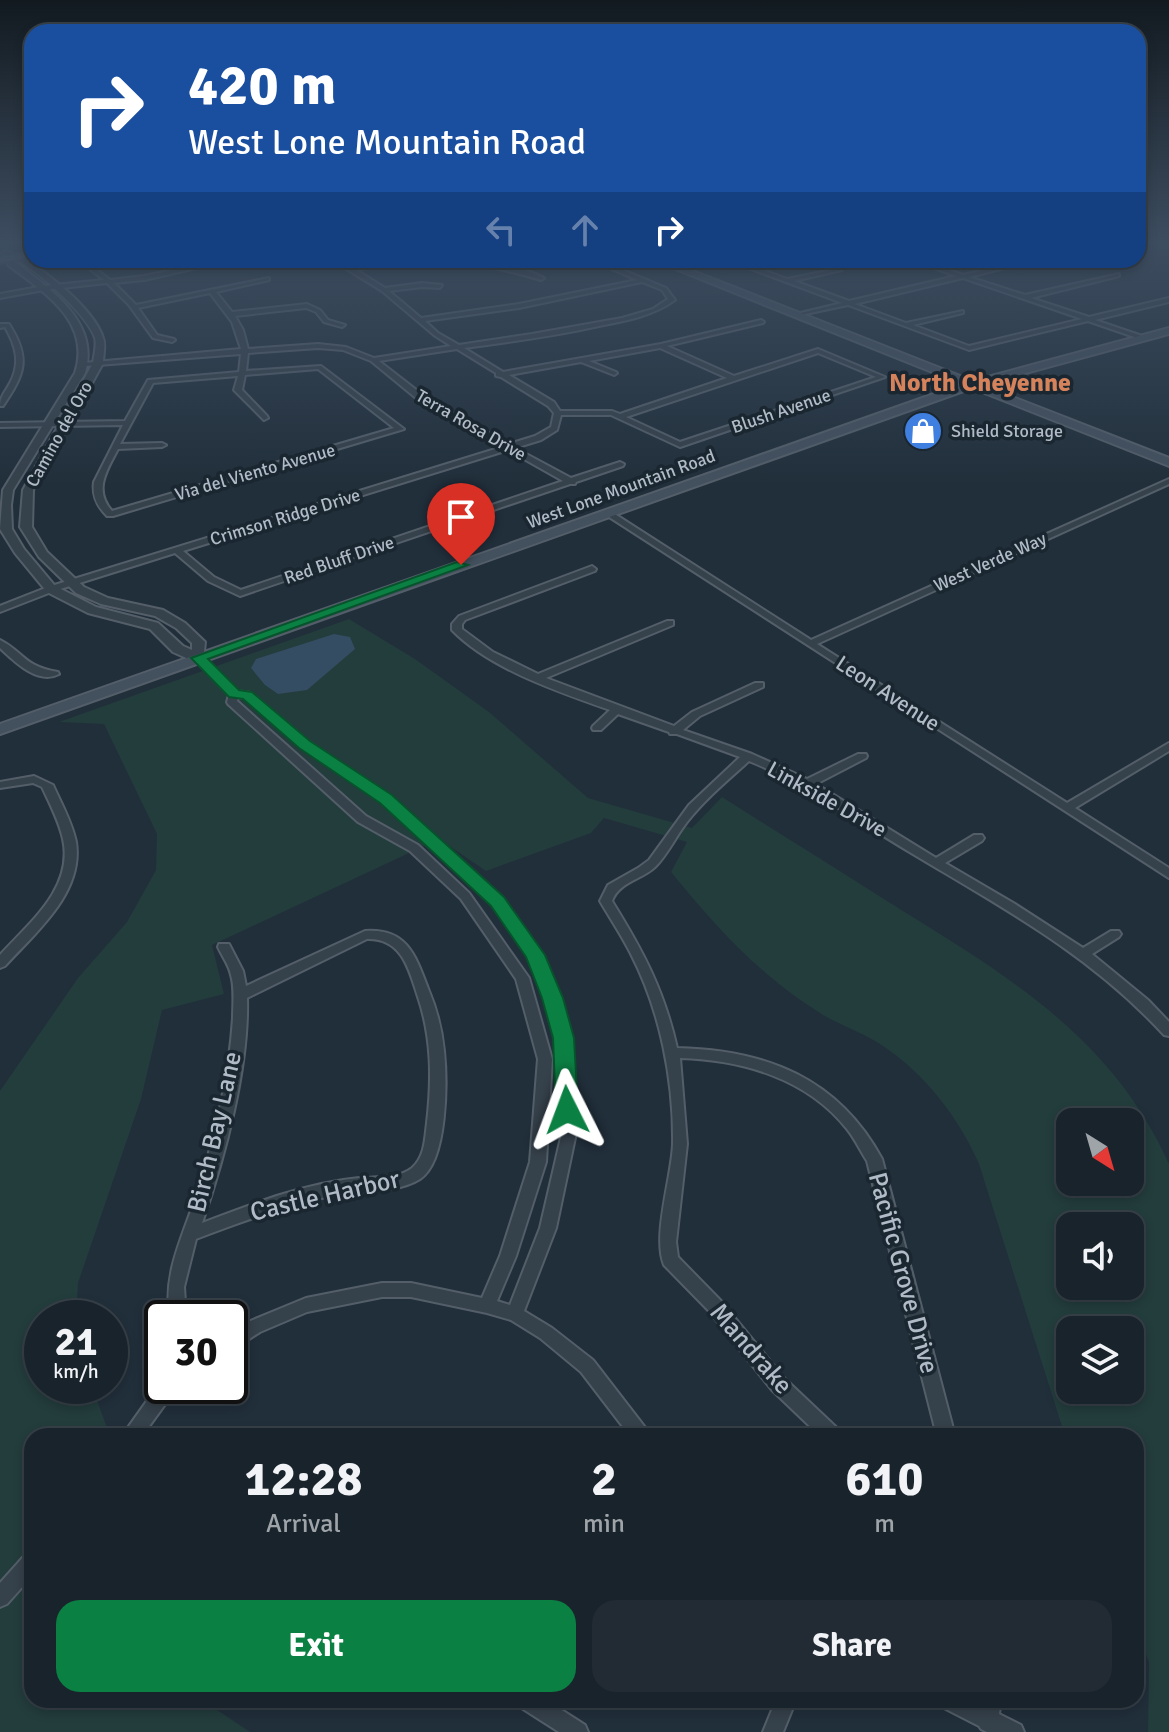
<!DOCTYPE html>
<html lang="en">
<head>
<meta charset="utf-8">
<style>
	body { margin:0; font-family:Signika,sans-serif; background:#222b34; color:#f1f3f6; height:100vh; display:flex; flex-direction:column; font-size:30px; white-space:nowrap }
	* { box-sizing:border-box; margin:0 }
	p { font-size:26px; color:#9fa4a9 }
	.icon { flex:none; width:44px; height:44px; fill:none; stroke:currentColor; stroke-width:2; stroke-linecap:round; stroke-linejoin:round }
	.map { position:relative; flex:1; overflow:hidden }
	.details { position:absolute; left:24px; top:1428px; width:1120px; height:280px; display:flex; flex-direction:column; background:#19232c; border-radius:24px; box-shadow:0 4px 12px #0003,0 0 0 2px #374048 }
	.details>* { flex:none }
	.guide { position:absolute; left:24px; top:24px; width:1122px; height:244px; border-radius:24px; box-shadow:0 4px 12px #0003,0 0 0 2px #374048; background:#1a4fa0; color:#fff; overflow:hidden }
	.needle { width:52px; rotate:143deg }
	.buttons { position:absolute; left:1056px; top:1108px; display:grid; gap:16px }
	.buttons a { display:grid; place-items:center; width:88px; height:88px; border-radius:16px; background:#19232c; box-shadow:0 4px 12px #0003,0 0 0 2px #374048; font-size:40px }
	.speed { position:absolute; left:24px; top:1300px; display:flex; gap:16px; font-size:40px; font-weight:700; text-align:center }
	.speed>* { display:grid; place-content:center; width:104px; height:104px; border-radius:50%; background:#19232c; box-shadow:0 4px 12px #0003,0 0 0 2px #374048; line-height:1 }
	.speed small { font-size:20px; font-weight:400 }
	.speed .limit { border:4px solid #111; border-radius:12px; background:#fff; color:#111 }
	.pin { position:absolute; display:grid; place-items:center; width:68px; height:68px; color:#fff; margin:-82px -34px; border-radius:50% 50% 50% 0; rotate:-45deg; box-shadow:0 0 8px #0007 }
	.pin .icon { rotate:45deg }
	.me { position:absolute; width:88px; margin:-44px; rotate:357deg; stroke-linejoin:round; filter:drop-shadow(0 0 6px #0008) }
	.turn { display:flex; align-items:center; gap:28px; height:168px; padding:0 32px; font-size:36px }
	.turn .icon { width:104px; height:104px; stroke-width:2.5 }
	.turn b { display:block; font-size:56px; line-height:68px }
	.lanes { display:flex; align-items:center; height:76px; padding:0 32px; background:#0003; justify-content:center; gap:40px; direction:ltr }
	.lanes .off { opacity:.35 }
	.eta { display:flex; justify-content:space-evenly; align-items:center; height:136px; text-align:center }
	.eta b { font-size:48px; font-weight:700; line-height:56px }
	.button { display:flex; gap:16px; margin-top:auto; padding:16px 32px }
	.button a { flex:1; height:92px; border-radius:24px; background:#0b8043; color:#fff; font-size:32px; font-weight:700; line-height:92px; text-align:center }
	.button a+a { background:#222b34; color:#f1f3f6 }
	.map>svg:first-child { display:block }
	.green { fill:#233c3c; fill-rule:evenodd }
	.water { fill:#354d62 }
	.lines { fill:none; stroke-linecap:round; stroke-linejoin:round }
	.minor-casing { stroke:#535e69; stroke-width:4 }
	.tertiary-casing { stroke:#535e69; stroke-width:4 }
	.secondary-casing { stroke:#535e69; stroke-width:4 }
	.primary-casing { stroke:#3e4a54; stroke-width:4 }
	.minor { fill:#35414b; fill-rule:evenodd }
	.tertiary { fill:#35414b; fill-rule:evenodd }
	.secondary { fill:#43505e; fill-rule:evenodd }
	.primary { fill:#53606b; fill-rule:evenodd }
	.route { fill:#0b8043; stroke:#07532c; stroke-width:2 }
	.labels { text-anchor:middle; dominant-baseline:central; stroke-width:7; stroke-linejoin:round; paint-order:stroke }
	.far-street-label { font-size:18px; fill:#b0bbc7; stroke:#1a2630 }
	.far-poi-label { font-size:18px; fill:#b0bbc7; stroke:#1a2630; text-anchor:start }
	.street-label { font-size:22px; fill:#b0bbc7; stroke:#1a2630 }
	.far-district-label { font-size:26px; font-weight:bold; fill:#d6835c; stroke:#1a2630 }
	.near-street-label { font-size:26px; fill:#b0bbc7; stroke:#1a2630 }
</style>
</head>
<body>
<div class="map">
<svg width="1169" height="1732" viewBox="0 0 1169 1732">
	<rect width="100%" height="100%" fill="#212f3b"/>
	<path class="green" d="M349 619 415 659 489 712 588 798 692 828 722 797C782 835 843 873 903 911 1013 979 1114 1041 1169 1164V1732H1148L1149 1662 1136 1631V1436H1065L979 1164C959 1118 925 1074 883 1046 864 1033 842 1026 823 1015 806 1004 788 992 773 979 735 948 702 910 671 872L687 842 604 818 591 833 486 871 439 839 212 945 224 994 162 1010 141 1099 78 1283 76 1318H42V1386H92L110 1436H32V1547L10 1573 32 1588V1700H202L250 1732H0V1091L78 978 127 922 156 870 157 834 104 724 59 722ZM1070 1122H1130V1182H1070ZM1070 1226H1130V1286H1070ZM1070 1330H1130V1390H1070Z"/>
	<polygon class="water" points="334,634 350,637 355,649 307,690 278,694 265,685 251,668 256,659"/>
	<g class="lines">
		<defs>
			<g id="minor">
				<path d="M78 260H85L110 280 144 276 221 260H232L144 280 114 283 136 305 269 278V280L216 292 232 312 307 304 320 310 328 320 345 325 342 327 324 322 316 312 306 308 235 316 243 330 248 349 318 344 346 347 374 358 451 346 434 335 382 291 332 260C341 260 347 267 355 267 369 266 384 262 398 260 441 256 506 258 544 278L541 280C473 259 425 258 356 270L385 288 422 283 442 285 440 288 422 287 389 291 421 318 519 304 637 280 591 260H599L666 288 675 300C653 316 625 321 599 326 555 336 509 342 464 348L503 372 661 344 761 320 764 322 763 323 667 346 734 376 818 349 885 377 680 447 611 415H561L557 430 541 440 515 448 571 478 620 462 624 464 623 466 576 482 575 484H570L240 596 208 581 175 553 54 591 0 612V606L48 587 502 447 422 403 371 361 343 350 318 348 248 353 246 371 321 366 404 429 113 516H107C97 506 92 496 94 482L123 425 0 427V423L125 421 148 380 239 372 241 354 85 366 83 365V363L241 349 232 322 210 293 138 308 157 335 174 339 175 340 172 342 153 338 129 305 107 283 44 290 0 298V294L44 286 104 280ZM642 282 662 290 668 299 653 309 622 318 532 334 459 345 438 333 425 321 519 308ZM660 348 727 378 620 414 612 411H560L554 402 509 375 581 362 614 375 617 373 616 372 589 361ZM457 349 496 373V376L501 377 548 406 554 413 551 427 535 436 509 444 428 399 379 361ZM818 353 876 377 680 442 626 417ZM318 369 394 428 112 511C93 490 107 470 118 449L162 447 166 445 162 443 120 444 153 383 238 376 234 390 264 420 268 418 267 416 242 390 245 375ZM508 450 563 481 241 590 214 577 183 551Z"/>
				<path d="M737 260H743L747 264 787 279 842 268V270L794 281 849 301 956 276 912 260H921L963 275 1026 260H1036L969 277 1025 295 1119 274V276L1031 298 1089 317 1169 298V302L1095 320 1145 337 1146 338 1143 340 1088 321 969 350 848 305 796 316V314L842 303 743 266ZM963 278 1082 319 969 346 913 325 963 313V311L906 323 855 304Z"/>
				<path d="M0 324H9C31 358 25 374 3 406H0C0 396 6 391 10 383 21 363 16 346 5 327L0 328Z"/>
				<polygon points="1169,479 1169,484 817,644 1067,803 1169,743 1169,751 1075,808 1169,868 1169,878 603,513 610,511 811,640"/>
				<path d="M592 566 596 569 595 571 465 620 462 624V629L493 652 538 674 667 621H673V625L546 678 674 726 692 712 755 683H763V687L700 716 683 730 752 754 807 779 858 754H866L867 756 866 758 816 784 936 858 974 835H982L984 838 982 841 945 863 1015 904 1083 948 1111 931H1119L1121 934 1119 937 1092 954 1148 1000 1169 1022V1036L1164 1035C1090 954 1001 907 908 851 856 820 806 784 749 761 728 780 705 799 687 822 676 836 668 854 655 867 641 880 619 882 612 901 643 951 664 990 677 1048 766 1050 838 1078 882 1159L955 1436H937L867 1161C860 1150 855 1139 847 1129 807 1078 742 1060 680 1058L687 1144 676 1242 678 1257 721 1301 784 1378 839 1430 842 1436H820L772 1390 709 1311 664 1265C652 1236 672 1176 673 1144 674 1080 660 1010 631 954 622 936 610 918 600 901L608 885 638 868 649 860 689 805 740 757 677 734H670L669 732 618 714 601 730H593L592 728 593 726 610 710C559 692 490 669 452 630V624L459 616Z"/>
				<path d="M0 640C25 653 23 666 58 672L59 674C38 685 15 662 0 648Z"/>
				<path d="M198 655 201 656 237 691 251 693 309 742 390 797 501 898 541 955 560 998 571 1038 576 1133 556 1228 524 1311 552 1328 593 1360 647 1430 650 1436H630L581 1372 540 1338 511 1320 487 1313 411 1297H382L307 1312 260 1332 230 1351V1334L248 1322 306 1298 382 1283H411L482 1298 500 1256 530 1162 538 1059 516 979 461 899 410 851 358 822 228 704 227 702 229 695 193 658ZM238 697 244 698 301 746 382 801 493 904 529 956 546 998 557 1038 562 1133 540 1228 510 1305 497 1301 516 1256 546 1162 552 1059 529 978 469 893 418 845 366 816 237 701Z"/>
				<path d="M34 776 53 785C61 803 72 822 76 842 84 893 35 933 5 966L0 968V955C29 923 74 888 63 839 59 821 50 804 42 787L33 783 0 788V782Z"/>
				<path d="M365 931C408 928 416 957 429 991 437 1010 442 1030 444 1051 447 1080 448 1161 420 1179 396 1194 358 1190 330 1196 284 1206 240 1222 196 1239L184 1287 186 1318H170C163 1277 180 1242 193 1205 213 1145 229 1081 233 1018 233 1004 235 988 231 975 229 965 222 956 218 947L219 944H229L243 971 246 986ZM367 939C402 938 409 969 418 997 432 1038 432 1080 427 1123 425 1138 425 1157 412 1168 398 1179 376 1177 359 1178 306 1183 252 1204 202 1223 225 1157 249 1067 247 998Z"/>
				<polygon points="162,1385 183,1386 180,1392 166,1403 142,1436 122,1436 154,1391"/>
				<polygon points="32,1552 32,1576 7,1604 0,1607 0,1583 25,1555"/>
				<polygon points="517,1700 546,1700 585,1725 588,1732 559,1732 520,1707"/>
				<polygon points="776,1700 796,1700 783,1732 763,1732"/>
				<polygon points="939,1700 971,1700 980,1704 981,1700 1001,1700 999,1714 1021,1725 1024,1732 987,1732 981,1729 979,1726 942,1707"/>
			</g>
			<path id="tertiary" d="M6 251C35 260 94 308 103 338 106 345 103 355 103 363L33 490 32 527 47 552 84 587 108 598 163 610 185 623 205 642 203 661H193L173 652 150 629 88 613 47 592 15 553 0 529 3 490 75 373C92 322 44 292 8 265L9 257 2 253ZM16 260C37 269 88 316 95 338 97 345 94 355 93 363L23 490 20 527 39 557 76 593 101 604 155 616 176 628 192 643V650L183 646 158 623 96 607 55 586 24 549 12 529 11 505 13 490 85 373C100 322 51 290 15 262Z"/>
			<polygon id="secondary" points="653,260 665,260 973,381 1169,328 1169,334 982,385 1169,458 1169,466 972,388 0,734 0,724 962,384"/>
			<polygon id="primary" points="32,251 32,257 0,263 0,257"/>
		</defs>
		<use href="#minor" class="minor-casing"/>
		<use href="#tertiary" class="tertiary-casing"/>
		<use href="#secondary" class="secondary-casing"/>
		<use href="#primary" class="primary-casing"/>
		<use href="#minor" class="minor"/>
		<use href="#tertiary" class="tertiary"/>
		<use href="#secondary" class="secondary"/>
		<use href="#primary" class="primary"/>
	</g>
	<linearGradient id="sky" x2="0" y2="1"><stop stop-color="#121a20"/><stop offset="0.5" stop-color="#3d4d60"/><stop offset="1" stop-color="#3d4d60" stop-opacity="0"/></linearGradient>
	<rect width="1169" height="485" fill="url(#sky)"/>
	<polygon class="route" points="457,562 468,565 208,659 239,690 252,692 310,741 392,795 504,897 545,955 563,998 574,1038 578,1110 575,1116 567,1118 559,1116 556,1110 553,1038 542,998 526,957 491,906 380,803 299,748 243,699 229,697 191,658"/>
	<defs>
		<symbol id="shop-disc" viewBox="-11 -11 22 22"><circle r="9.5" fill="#3f7fe0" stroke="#1a2630"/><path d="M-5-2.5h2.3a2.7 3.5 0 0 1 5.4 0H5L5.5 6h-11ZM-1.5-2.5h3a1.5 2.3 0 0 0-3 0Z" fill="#fff"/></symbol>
	</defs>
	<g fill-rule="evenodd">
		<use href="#shop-disc" x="901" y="409" width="44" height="44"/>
	</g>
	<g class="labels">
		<g class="far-street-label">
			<text transform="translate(781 411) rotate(-19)">Blush Avenue</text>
			<text transform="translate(471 425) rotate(30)">Terra Rosa Drive</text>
			<text transform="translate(59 434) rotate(-61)">Camino del Oro</text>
			<text transform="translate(255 472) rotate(-16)">Via del Viento Avenue</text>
			<text transform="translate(621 489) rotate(-20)">West Lone Mountain Road</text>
			<text transform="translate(285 517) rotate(-17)">Crimson Ridge Drive</text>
			<text transform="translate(339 560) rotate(-19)">Red Bluff Drive</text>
			<text transform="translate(990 562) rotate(-24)">West Verde Way</text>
		</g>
		<g class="far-poi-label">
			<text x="951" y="431">Shield Storage</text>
		</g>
		<g class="street-label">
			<text transform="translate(888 693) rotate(33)">Leon Avenue</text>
			<text transform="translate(827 799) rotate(29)">Linkside Drive</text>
		</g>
		<g class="far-district-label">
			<text x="980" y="383">North Cheyenne</text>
		</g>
		<g class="near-street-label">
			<text transform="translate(215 1132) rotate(-77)">Birch Bay Lane</text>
			<text transform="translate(325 1196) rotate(-13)">Castle Harbor</text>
			<text transform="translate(903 1273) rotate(75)">Pacific Grove Drive</text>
			<text transform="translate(751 1349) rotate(49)">Mandrake</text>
		</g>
	</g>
</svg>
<div class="buttons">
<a><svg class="needle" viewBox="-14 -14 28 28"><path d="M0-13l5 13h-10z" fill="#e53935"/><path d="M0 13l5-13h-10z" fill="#9fa4a9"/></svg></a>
<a><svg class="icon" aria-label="sound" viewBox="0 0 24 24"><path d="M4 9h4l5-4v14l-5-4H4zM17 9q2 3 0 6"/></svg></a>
<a><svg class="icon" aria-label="layers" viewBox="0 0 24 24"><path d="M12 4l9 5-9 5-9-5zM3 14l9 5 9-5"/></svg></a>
</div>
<div class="speed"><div>21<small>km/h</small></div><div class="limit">30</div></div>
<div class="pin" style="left:461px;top:565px;background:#d93025"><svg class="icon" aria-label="arrive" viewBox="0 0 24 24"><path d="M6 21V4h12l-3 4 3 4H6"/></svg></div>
<svg class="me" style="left:567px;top:1110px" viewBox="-20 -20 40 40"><path d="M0-17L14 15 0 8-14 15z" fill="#0b8043" stroke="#fff" stroke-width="4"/></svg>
<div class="guide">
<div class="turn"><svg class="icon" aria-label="right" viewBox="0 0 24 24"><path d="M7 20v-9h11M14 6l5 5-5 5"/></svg><div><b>420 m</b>West Lone Mountain Road</div></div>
<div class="lanes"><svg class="icon off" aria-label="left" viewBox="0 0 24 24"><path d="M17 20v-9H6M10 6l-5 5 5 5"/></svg><svg class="icon off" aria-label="ahead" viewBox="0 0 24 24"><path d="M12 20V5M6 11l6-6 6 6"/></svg><svg class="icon" aria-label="right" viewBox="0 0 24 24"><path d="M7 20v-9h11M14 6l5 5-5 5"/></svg></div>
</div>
<section class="details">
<div class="eta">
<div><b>12:28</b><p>Arrival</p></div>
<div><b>2</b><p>min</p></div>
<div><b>610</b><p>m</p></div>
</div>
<div class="button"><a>Exit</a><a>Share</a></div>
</section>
</div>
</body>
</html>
